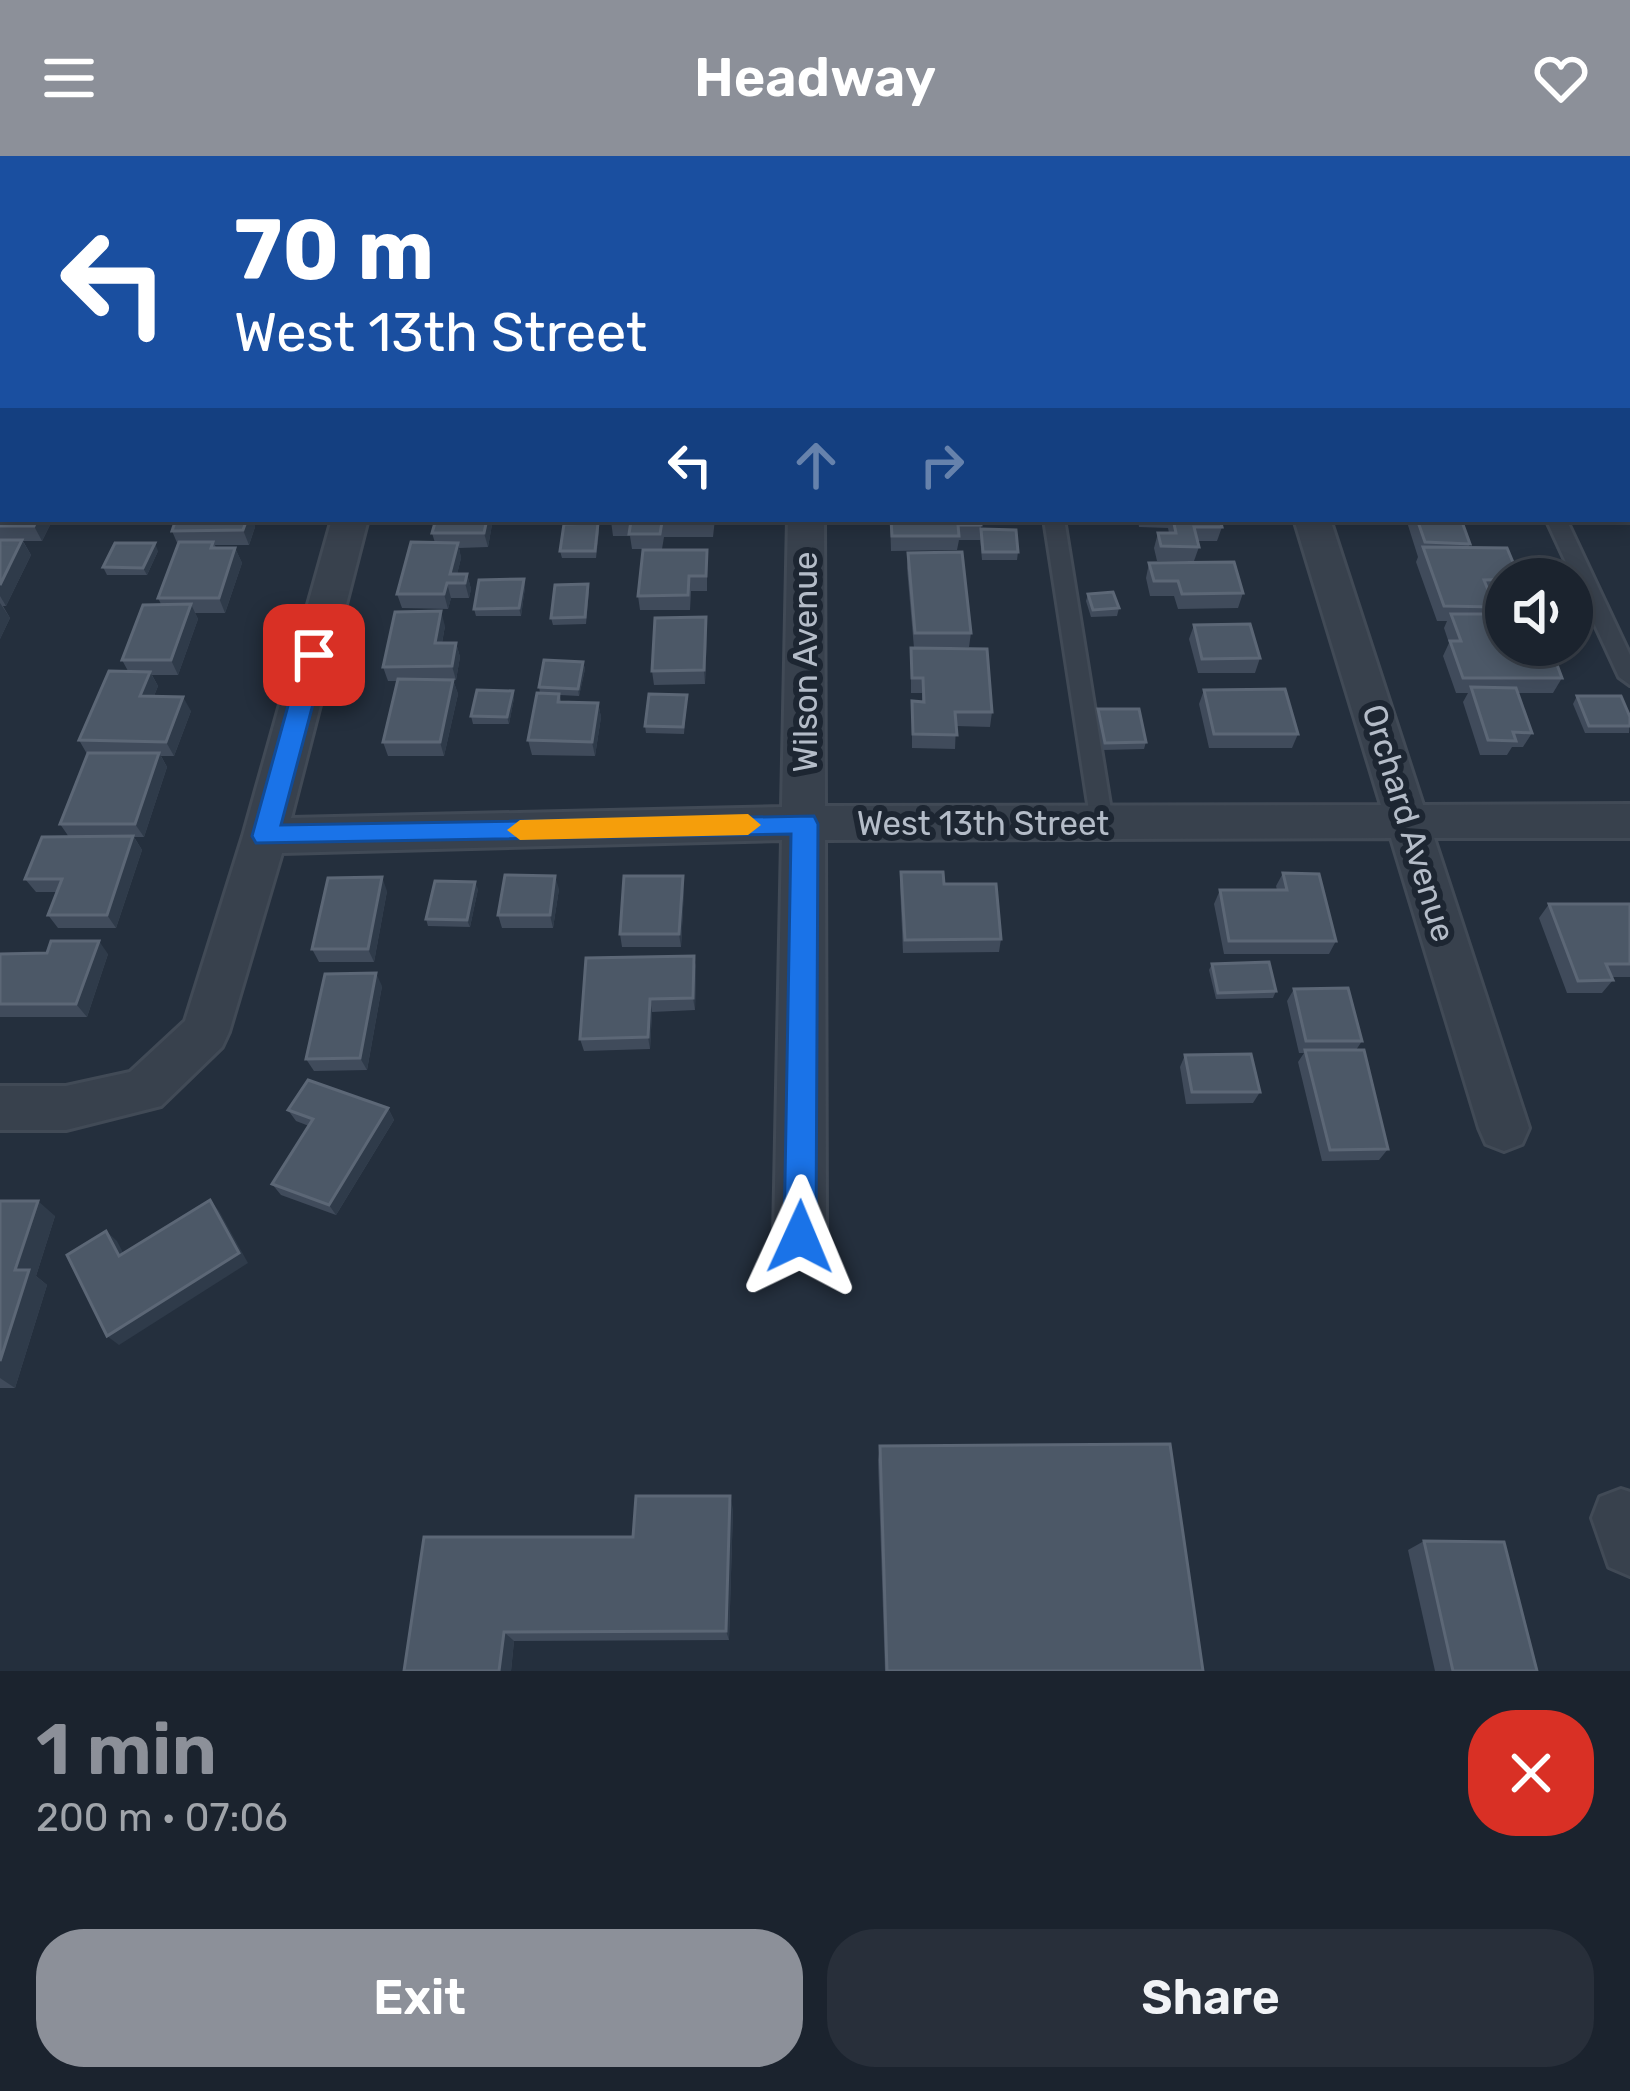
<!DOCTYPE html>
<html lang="en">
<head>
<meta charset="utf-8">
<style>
	body { margin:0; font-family:Rubik,sans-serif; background:#282f3a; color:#f1f3f6; height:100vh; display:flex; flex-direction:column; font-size:45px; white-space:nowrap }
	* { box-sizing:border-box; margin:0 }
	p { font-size:39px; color:#a0a4aa }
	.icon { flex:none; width:66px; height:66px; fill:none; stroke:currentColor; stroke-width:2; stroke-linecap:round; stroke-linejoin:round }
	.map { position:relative; height:1515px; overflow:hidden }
	.panel { display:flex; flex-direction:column; background:#1b232e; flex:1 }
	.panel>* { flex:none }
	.banner { position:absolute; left:0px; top:0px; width:1632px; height:366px; box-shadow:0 6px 18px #0003,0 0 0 3px #39404a; background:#1a4fa0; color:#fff; overflow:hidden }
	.tools { position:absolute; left:1485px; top:402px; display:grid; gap:24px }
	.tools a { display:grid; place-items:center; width:108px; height:108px; border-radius:50%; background:#1b232e; box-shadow:0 6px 18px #0003,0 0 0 3px #39404a; font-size:60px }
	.pin { position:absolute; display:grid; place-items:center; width:102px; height:102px; color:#fff; margin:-51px; border-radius:24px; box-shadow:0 6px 18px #0006 }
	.me { position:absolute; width:132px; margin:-66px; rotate:1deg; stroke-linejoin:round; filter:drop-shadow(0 0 9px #0008) }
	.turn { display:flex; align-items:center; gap:42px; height:252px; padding:0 36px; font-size:54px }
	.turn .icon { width:156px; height:156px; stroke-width:2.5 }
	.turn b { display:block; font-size:84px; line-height:102px }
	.lanes { display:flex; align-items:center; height:114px; padding:0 36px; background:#0003; justify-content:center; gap:60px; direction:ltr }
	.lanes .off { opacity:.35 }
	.round { display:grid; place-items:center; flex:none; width:126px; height:126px; border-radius:48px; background:#282f3a }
	.summary { display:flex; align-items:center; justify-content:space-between; height:204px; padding:0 36px }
	h1 { font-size:72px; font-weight:600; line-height:90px; color:#8c9099 }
	.action { display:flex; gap:24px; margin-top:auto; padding:24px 36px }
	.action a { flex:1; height:138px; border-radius:48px; background:#8c9099; color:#fff; font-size:48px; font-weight:600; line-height:138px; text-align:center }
	.action a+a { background:#282f3a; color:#f1f3f6 }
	header { display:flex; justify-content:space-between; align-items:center; height:156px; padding:0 36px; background:#8c9099; color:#fff; font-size:54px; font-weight:600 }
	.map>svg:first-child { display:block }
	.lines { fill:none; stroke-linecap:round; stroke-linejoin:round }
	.lane-casing { stroke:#414a56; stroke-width:6 }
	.street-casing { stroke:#414a56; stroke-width:6 }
	.lane { fill:#38414d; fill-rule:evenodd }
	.street { fill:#38414d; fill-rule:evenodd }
	.wall { fill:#404b5b }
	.shaded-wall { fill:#2f3b4a }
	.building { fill:#4c5867; stroke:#5c6776; stroke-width:3 }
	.route { fill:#1a73e8; stroke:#114b97; stroke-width:3 }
	.slow { fill:#f59e0b }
	.labels { text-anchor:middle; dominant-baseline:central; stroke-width:12; stroke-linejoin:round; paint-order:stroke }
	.street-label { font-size:33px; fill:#b4bcc8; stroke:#1d2632 }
</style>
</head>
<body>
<header><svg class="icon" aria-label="menu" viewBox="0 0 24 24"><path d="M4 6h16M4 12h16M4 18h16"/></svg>Headway<svg class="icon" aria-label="heart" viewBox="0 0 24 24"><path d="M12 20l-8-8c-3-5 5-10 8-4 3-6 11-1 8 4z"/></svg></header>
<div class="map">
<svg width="1630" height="1515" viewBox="0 0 1630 1515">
	<rect width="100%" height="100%" fill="#242f3d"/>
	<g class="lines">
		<defs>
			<g id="lane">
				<polygon points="1044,363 1064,363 1113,667 1102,676 1091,667"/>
				<polygon points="1546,363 1566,363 1630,499 1630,529 1619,521"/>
			</g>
			<g id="street">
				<rect x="1629" y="33" width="1" height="18"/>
				<rect x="0" y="95" width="3" height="18"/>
				<polygon points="3,199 3,224 0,225 0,200"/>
				<polygon points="332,363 368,363 291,662 782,651 788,363 824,363 825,650 1381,649 1294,363 1330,363 1423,649 1630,648 1630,682 1434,682 1529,972 1522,988 1504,995 1486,988 1479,972 1391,682 825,684 826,1081 818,1099 800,1106 782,1099 774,1081 782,684 282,697 229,876 222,891 161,950 66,974 0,974 0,930 66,930 130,916 185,865 243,680"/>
				<polygon points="1621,1333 1630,1336 1630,1420 1609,1411 1592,1362 1600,1341"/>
			</g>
		</defs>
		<use href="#lane" class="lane-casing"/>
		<use href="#street" class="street-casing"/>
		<use href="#lane" class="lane"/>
		<use href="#street" class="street"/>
	</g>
	<g class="wall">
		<rect x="508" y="0" width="54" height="3"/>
		<polygon points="3,363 53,363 42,385 23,385 31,399 6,450 3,450 10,462 0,483 0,370"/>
		<polygon points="176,363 252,363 255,371 249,389 215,389 216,392 235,392 242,407 225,457 195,457 198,463 178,519 152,519 158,530 154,540 191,555 174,600 161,600 167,611 144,681 134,681 142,694 116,772 58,772 48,759 57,736 36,736 25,723 69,681 60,668 87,598 79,584 128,515 122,504 161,448 158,442 178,389 172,375"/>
		<polygon points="493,363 488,391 459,392 461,402 457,418 467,418 471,433 469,442 451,442 448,453 402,452 397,438 435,387 432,377"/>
		<polygon points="715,363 713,381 664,381 662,393 632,393 630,380 613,380 611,365"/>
		<polygon points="890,363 981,363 981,373 1018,396 1017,404 982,404 980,382 980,384 959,384 957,394 891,395"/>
		<polygon points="1138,363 1220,363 1222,371 1217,385 1197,385 1199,391 1194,405 1157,405 1154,392 1158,377 1169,377 1168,372 1139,371"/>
		<polygon points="1406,363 1461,363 1470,388 1468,392 1506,423 1506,439 1490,439 1495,451 1491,458 1525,498 1562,522 1553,537 1518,537 1532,577 1523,591 1512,591 1507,599 1480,599 1463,546 1468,537 1456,537 1443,500 1449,487 1444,472 1447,465 1437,465 1416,406 1418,401"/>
		<polygon points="598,367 599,375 596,402 562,402 560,395"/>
		<polygon points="707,394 707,435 691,435 690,454 640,454 638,440"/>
		<polygon points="158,395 147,419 107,419 103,411"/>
		<polygon points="908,397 971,477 969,491 914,492 907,412"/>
		<polygon points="1149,407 1243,437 1238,452 1178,453 1174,440 1150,440 1146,422"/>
		<polygon points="524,423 525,431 521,460 476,460 474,453"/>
		<polygon points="589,435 586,468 553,469 551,462"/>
		<polygon points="1088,438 1119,452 1117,460 1091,461 1086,445"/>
		<polygon points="1194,469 1260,502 1255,517 1198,517 1189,483"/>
		<polygon points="445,470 442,487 456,487 460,501 456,524 453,524 458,538 444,600 388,600 383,586 398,525 388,525 383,511"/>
		<polygon points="707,476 705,528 654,529 652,515"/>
		<polygon points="911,492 992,556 990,571 956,570 955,593 912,592 912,545 922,546 922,537 911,537"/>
		<polygon points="583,506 585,513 579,540 560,539 561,546 598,547 601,561 595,600 532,599 528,584 540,537 539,531"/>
		<polygon points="1204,534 1298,578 1292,592 1209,592 1199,548"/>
		<polygon points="513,535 514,542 509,568 473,568 471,560"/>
		<polygon points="687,539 684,578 646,577 645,570"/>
		<polygon points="1577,540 1630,561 1629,577 1585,577 1573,548"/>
		<polygon points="1098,553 1146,586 1144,593 1103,594 1097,561"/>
		<polygon points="901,716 944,728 1001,783 999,796 903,797 900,729"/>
		<polygon points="1283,717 1336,785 1329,798 1224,798 1214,748 1220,734 1277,734 1276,730"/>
		<polygon points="683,720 684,733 681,791 622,791 620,778"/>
		<polygon points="478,733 470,771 428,770 426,763"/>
		<polygon points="559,733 553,772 502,772 498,759"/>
		<polygon points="387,735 374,806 319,806 312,793"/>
		<polygon points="1549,748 1630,748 1630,821 1612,821 1613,824 1602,837 1567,837 1539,762"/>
		<polygon points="0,798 108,798 87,861 0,861"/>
		<polygon points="694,800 696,813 695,854 652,856 650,893 584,895 580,883"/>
		<polygon points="1212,808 1276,835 1273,842 1216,843 1209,814"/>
		<polygon points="382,830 367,914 314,915 306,903"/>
		<polygon points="1294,833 1362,885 1356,894 1388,993 1379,1004 1322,1005 1298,906 1304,897 1299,897 1287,845"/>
		<polygon points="1185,899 1260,936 1253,947 1186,948 1180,911"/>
		<polygon points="388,952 394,964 336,1059 281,1039 272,1028 309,970 296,965 288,954"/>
		<polygon points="0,1045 55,1060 36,1120 47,1129 15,1232 0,1232"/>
		<polygon points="880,1290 1203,1515 885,1515 878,1304"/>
		<polygon points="733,1353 729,1484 514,1485 511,1515 404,1515 633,1381"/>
		<polygon points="1424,1385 1537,1515 1435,1515 1408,1394"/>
	</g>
	<g class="shaded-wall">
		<polygon points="37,363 53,363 42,385 34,370"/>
		<polygon points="247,363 252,363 255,371 249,389 243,374"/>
		<polygon points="487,363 493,363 488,391 484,377"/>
		<polygon points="22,384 31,399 6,450 0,440 0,429"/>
		<polygon points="155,387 158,395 147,419 143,412"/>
		<polygon points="458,387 461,402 455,427 450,418"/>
		<polygon points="235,392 242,407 225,457 219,442"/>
		<polygon points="467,418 471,433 469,442 465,427"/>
		<polygon points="524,423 525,431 521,460 519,452"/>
		<polygon points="447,427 451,442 448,453 444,438"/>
		<polygon points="0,447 10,462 0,483"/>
		<polygon points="191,448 198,463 178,519 171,504"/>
		<polygon points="441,455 445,470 439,502 435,487"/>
		<polygon points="706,461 707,476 705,528 704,514"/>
		<polygon points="456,487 460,501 456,524 452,510"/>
		<polygon points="583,506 585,513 579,540 578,533"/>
		<polygon points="150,516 158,530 148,554 140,540"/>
		<polygon points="453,524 458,538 444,600 440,586"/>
		<polygon points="513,535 514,542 509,568 507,561"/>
		<polygon points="183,541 191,555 174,600 166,586"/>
		<polygon points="598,547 601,561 595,600 592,586"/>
		<polygon points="159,597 167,611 144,681 135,668"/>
		<polygon points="133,680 142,694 116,772 107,759"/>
		<polygon points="555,720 559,733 553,772 550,759"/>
		<polygon points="683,720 684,733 681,791 679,778"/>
		<polygon points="382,721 387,735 374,806 368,793"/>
		<polygon points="475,726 478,733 470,771 467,764"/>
		<polygon points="99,785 108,798 87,861 76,848"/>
		<polygon points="694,800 696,813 695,854 693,842"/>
		<polygon points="376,817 382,830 367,914 360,902"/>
		<polygon points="650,843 652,856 650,893 648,881"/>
		<polygon points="388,952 394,964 336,1059 329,1049"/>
		<polygon points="210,1044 219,1055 248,1107 119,1189 107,1180"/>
		<polygon points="38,1045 55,1060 36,1120 47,1129 15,1232 0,1222 0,1205 15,1114"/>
		<polygon points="106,1075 117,1085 130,1110 119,1100"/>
		<polygon points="730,1340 733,1353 729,1484 726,1475"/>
		<polygon points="504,1476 514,1485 511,1515 499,1515"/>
	</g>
	<g class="building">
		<polygon points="326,0 365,0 364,3 325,3"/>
		<rect x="0" y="27" width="3" height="23"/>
		<polygon points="3,342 3,363 37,363 34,370 0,370 0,348"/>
		<polygon points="176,363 247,363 243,374 172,375"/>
		<polygon points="436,363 487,363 484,377 432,377"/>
		<polygon points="611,363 712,363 712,366 662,366 660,378 629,378 631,365 611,365"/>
		<polygon points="891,363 981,363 981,369 958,369 959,380 892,380"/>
		<polygon points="1173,363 1220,363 1222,371 1194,371 1199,391 1161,390 1158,377 1176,377"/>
		<polygon points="1417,363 1461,363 1470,388 1425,386"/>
		<polygon points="598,367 595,395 560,395 564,368"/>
		<polygon points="981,373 1016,374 1018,396 983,396"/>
		<polygon points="0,384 22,384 0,429"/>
		<polygon points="179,386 213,386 211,392 235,392 219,442 158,442"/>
		<polygon points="411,386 458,387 450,418 467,418 465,427 447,427 444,438 397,438"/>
		<polygon points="115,387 155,387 143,412 103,411"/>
		<polygon points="1423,391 1507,392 1520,423 1484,424 1495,451 1444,450"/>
		<polygon points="643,394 707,394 706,420 689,420 688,439 638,440"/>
		<polygon points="962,396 971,477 915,477 908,397"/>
		<polygon points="1234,406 1243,437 1182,438 1178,425 1154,425 1149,407"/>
		<polygon points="524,423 519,452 474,453 479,424"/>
		<polygon points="588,428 585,461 551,462 555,429"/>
		<polygon points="1113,436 1119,452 1093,454 1088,438"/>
		<polygon points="191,448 171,504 122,504 143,449"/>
		<polygon points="441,455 435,487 456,487 452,510 383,511 395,456"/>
		<polygon points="1451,458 1506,458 1506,489 1521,489 1525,498 1553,498 1562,522 1463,522 1450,485 1461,485"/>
		<polygon points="706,461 704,514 652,515 655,462"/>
		<polygon points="1250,468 1260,502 1202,503 1194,469"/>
		<polygon points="911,492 987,493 992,556 955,556 957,579 913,578 912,545 924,546 923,522 912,522"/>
		<polygon points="544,504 583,506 578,533 539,531"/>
		<polygon points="109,515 150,516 140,540 183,541 166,586 79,584"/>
		<polygon points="398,523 453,524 440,586 383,586"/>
		<polygon points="1471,531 1516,532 1532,577 1513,576 1516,585 1488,584"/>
		<polygon points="1285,533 1298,578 1214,578 1204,534"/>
		<polygon points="477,534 513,535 507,561 471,560"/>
		<polygon points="537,537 559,538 558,546 598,547 592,586 528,584"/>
		<polygon points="649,538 687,539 683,571 645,570"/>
		<polygon points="1577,540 1621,540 1630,561 1630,570 1589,570"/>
		<polygon points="1098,553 1139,553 1146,586 1105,587"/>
		<polygon points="88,597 159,597 135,668 60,668"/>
		<polygon points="133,680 107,759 48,759 62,723 25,723 42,681"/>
		<polygon points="901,716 943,716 944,728 996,728 1001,783 905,784"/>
		<polygon points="1283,717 1319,718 1336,785 1229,785 1220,734 1287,734"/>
		<polygon points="505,719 555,720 550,759 498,759"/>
		<polygon points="624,720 683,720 679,778 620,778"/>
		<polygon points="382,721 368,793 312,793 328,722"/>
		<polygon points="435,725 475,726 467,764 426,763"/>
		<polygon points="1549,748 1630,748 1630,808 1606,808 1613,824 1578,825"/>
		<polygon points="51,785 99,785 76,848 0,848 0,798 47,797"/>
		<polygon points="694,800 693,842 650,843 648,881 580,883 586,802"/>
		<polygon points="1269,806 1276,835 1218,837 1212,808"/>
		<polygon points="376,817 360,902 306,903 325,818"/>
		<polygon points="1348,832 1362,885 1306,885 1294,833"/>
		<polygon points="1305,894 1364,894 1388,993 1330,994"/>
		<polygon points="1251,898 1260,936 1192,936 1185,899"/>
		<polygon points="308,924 388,952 329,1049 272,1028 313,963 288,954"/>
		<polygon points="210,1044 239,1097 107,1180 67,1099 106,1075 119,1100"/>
		<polygon points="0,1045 38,1045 15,1114 29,1114 0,1205"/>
		<polygon points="1170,1288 1203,1515 887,1515 880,1290"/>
		<polygon points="636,1340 730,1340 726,1475 504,1476 499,1515 404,1515 424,1381 633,1381"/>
		<polygon points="1424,1385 1504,1386 1537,1515 1453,1515"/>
	</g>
	<polygon class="route" points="314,490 326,499 281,669 814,660 818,668 816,1081 811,1091 800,1096 789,1091 784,1081 791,678 256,687 252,680 302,499"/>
	<polygon class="slow" points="748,658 761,669 748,679 520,684 507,674 520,664"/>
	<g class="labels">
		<g class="street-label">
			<text transform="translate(805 506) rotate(-90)">Wilson Avenue</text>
			<text x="983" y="667">West 13th Street</text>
			<text transform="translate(1409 667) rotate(73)">Orchard Avenue</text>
		</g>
	</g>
</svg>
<div class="tools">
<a><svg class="icon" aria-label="sound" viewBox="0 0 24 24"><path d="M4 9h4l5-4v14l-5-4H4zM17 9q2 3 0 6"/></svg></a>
</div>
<div class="pin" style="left:314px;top:499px;background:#d93025"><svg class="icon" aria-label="arrive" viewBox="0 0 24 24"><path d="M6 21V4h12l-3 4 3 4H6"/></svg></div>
<svg class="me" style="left:800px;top:1081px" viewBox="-20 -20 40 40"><path d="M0-17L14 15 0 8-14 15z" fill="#1a73e8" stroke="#fff" stroke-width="4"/></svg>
<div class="banner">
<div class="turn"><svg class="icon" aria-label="left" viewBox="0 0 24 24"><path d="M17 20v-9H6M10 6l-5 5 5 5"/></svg><div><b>70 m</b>West 13th Street</div></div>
<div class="lanes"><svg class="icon" aria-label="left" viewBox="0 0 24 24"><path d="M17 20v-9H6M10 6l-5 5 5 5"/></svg><svg class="icon off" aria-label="ahead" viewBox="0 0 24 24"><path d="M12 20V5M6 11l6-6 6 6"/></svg><svg class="icon off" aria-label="right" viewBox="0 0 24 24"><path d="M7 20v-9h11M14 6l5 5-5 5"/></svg></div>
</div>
</div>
<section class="panel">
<div class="summary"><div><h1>1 min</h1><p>200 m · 07:06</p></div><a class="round" style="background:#d93025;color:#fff"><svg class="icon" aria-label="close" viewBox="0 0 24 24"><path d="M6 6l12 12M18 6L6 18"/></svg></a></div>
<div class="action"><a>Exit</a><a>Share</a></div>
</section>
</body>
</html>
